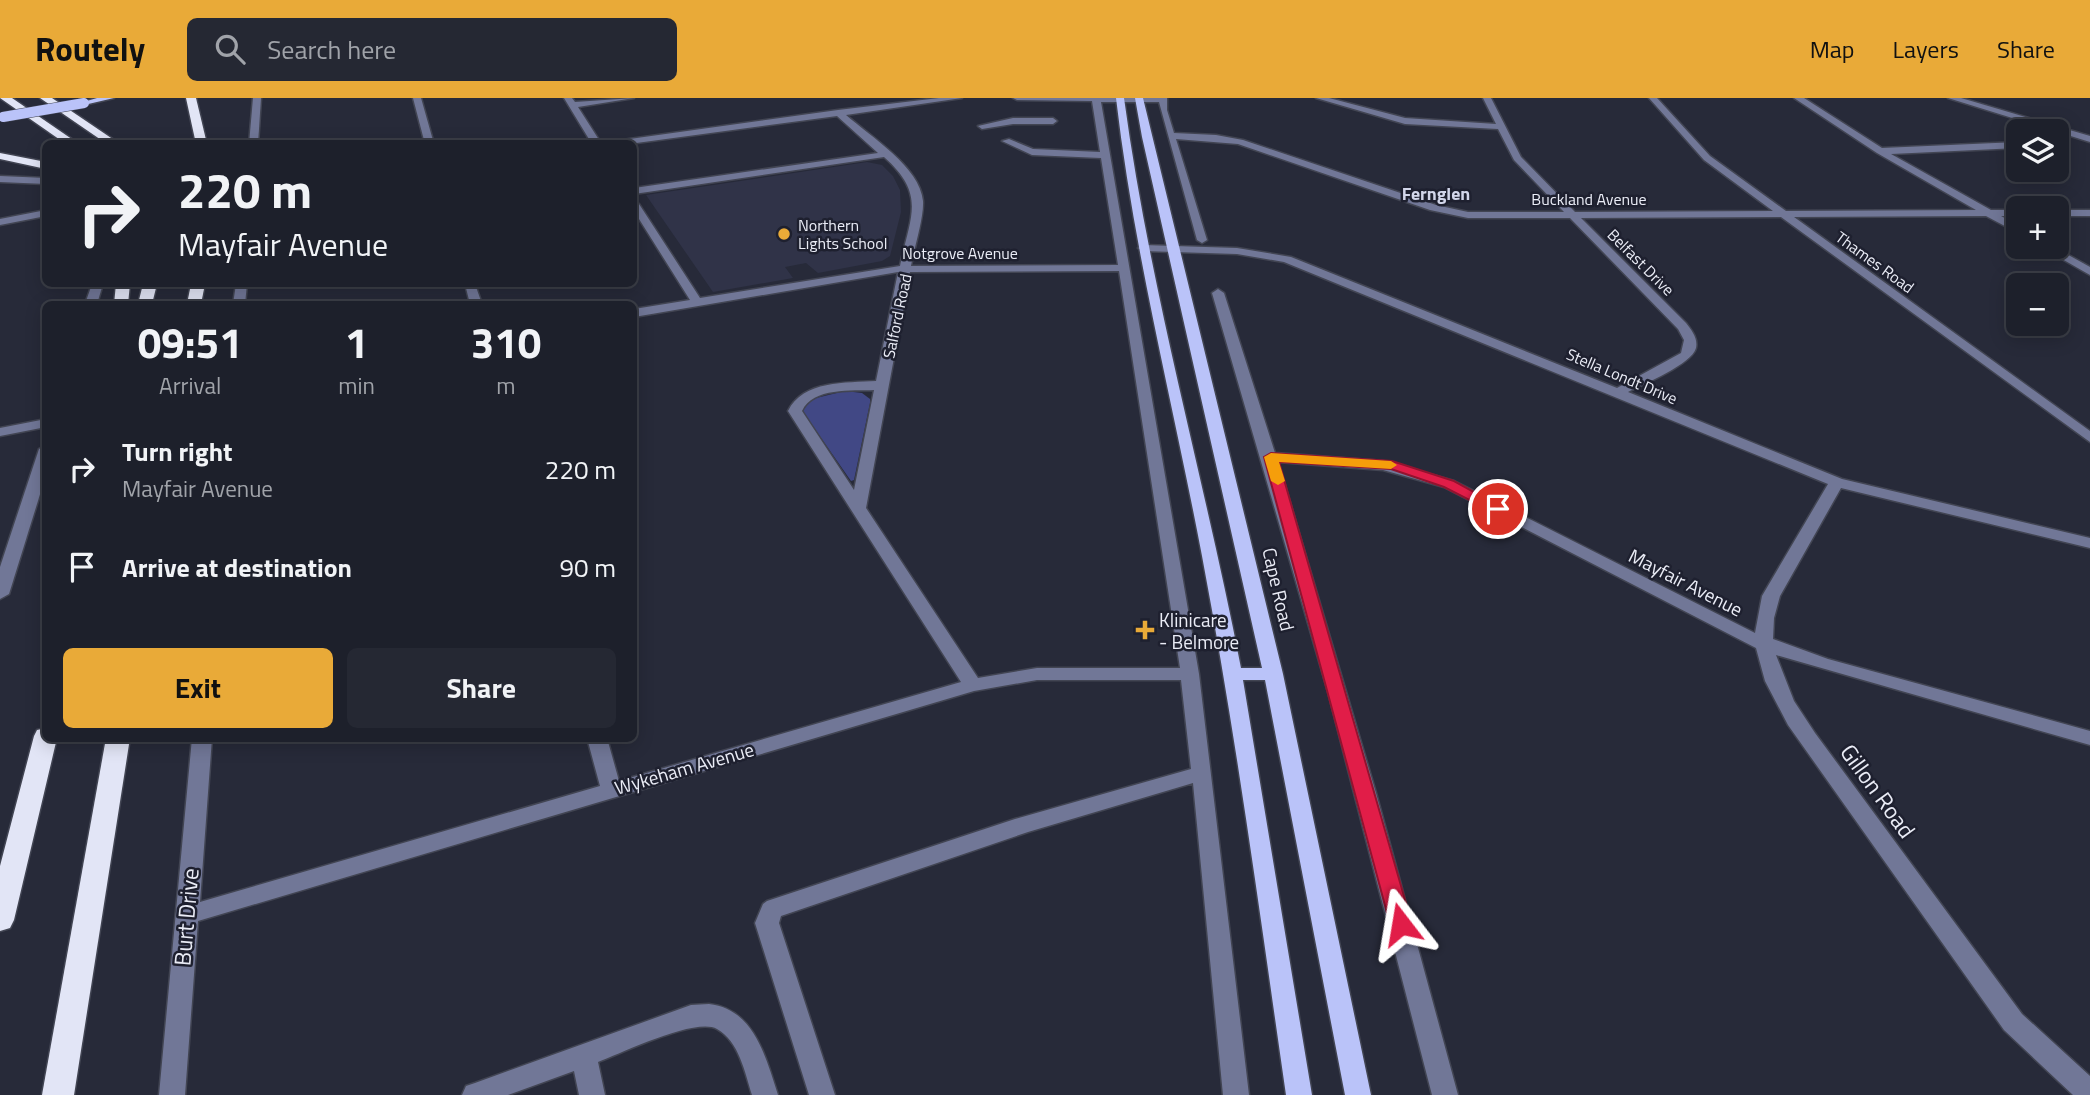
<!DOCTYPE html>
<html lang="en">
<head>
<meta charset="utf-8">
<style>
	body { margin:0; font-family:"Titillium Web",sans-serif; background:#252833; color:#f1f3f6; height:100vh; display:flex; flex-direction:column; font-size:26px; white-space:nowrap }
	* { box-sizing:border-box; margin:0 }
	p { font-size:23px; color:#a0a3a9 }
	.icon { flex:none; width:38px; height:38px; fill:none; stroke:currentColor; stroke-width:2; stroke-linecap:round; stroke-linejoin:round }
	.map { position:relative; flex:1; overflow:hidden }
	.drawer { position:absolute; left:42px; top:203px; width:595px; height:441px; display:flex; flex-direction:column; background:#1d202b; border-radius:10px; box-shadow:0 4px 18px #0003,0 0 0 2px #3b3e47 }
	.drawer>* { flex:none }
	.guide { position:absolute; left:42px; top:42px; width:595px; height:147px; border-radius:10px; box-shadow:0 4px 18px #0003,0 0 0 2px #3b3e47; background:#1d202b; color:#f1f3f6; overflow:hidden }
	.tools { position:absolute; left:2006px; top:21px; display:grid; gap:14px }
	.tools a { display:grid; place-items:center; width:63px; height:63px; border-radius:10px; background:#1d202b; box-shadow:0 4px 18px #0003,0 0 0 2px #3b3e47; font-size:35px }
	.pin { position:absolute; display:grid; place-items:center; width:60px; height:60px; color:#fff; margin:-30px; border:4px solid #fff; border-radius:50%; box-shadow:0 2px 7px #0007 }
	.me { position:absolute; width:77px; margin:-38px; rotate:346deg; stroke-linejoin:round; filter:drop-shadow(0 0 5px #0008) }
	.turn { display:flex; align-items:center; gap:24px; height:147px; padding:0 21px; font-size:32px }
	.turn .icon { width:91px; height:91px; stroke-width:2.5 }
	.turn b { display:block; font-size:49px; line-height:60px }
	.eta { display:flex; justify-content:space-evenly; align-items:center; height:119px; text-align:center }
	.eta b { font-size:42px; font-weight:700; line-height:49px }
	.primary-button { display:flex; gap:14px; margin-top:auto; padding:14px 21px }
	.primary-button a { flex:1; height:80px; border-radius:10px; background:#e9aa38; color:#111; font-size:28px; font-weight:700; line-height:80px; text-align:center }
	.primary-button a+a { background:#252833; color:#f1f3f6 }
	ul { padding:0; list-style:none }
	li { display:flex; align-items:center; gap:21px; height:98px; padding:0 21px }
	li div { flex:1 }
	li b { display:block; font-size:26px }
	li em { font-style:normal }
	header { display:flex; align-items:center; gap:42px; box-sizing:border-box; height:98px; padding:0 35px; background:#e9aa38; color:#111 }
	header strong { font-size:33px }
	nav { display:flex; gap:38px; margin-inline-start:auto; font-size:24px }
	.search { width:490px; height:63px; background:#252833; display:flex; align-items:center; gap:18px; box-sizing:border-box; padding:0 24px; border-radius:10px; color:#a0a3a9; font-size:26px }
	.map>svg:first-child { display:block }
	.built { fill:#303348 }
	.green { fill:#414885 }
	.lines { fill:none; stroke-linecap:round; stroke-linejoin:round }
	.minor-casing { stroke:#424553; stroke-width:3 }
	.major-casing { stroke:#424553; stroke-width:3 }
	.highway-casing { stroke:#424553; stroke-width:3 }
	.minor { fill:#717797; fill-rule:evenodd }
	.major { fill:#bac3f9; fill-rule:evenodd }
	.highway { fill:#e2e5f6; fill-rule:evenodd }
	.major-bridge-casing { stroke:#424553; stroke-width:11; stroke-linecap:butt }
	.major-bridge { stroke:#bac3f9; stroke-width:10 }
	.route { fill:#e11d48; stroke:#92132f; stroke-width:2 }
	.slow { fill:#f59e0b }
	.poi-dot { fill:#e9aa38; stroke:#1e202f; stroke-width:2.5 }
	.labels { text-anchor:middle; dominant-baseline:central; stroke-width:5; stroke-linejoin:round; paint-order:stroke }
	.far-street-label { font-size:16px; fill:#eaecf6; stroke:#1e202f }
	.far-poi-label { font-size:16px; fill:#eaecf6; stroke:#1e202f; text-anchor:start }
	.far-neighbourhood-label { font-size:18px; font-weight:bold; fill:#d2d6ea; stroke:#1e202f }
	.street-label { font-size:19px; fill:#eaecf6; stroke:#1e202f }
	.poi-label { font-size:19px; fill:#eaecf6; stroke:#1e202f; text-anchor:start }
	.near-street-label { font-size:23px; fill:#eaecf6; stroke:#1e202f }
</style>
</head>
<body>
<header>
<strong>Routely</strong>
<div class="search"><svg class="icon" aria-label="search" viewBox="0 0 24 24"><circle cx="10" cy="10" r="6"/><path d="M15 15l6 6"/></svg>Search here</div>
<nav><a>Map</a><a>Layers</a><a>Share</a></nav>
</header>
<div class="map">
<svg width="2090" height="997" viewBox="0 0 2090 997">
	<rect width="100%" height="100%" fill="#272a39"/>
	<polygon class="built" points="867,64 882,67 893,78 900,92 901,114 890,158 882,163 818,175 806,165 785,169 793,180 713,194 646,97"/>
	<polygon class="green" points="845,293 862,295 870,301 870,305 854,382 851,383 803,314 803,309 812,301"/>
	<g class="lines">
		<defs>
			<g id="minor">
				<polygon points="253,0 261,0 258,46 249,46"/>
				<polygon points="413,0 421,0 434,46 425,46"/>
				<path d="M564 0H572L575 4 634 0 578 9 601 45 838 12 939 0H962L846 17C871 39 920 69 923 103 924 120 914 150 911 168L1118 167 1101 60 1032 57 1002 43 1009 41 1033 51 1100 54 1092 3 1017 2 1013 0H1167V12L1174 35 1216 37 1243 42 1436 107 1468 114H1564L1514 62 1498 31 1405 26 1316 0H1329L1405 20 1496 26 1483 0H1491L1521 59 1575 114 1773 113 1704 62 1649 0H1657L1710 58 1786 113 1976 112 1877 55 1794 0H1804L1882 50 2018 44V50L1891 56 1991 112H2018V118H2001L2018 127V135L1986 118 1794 119 2090 333V344L1781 119 1581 120 1686 225C1692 233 1698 240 1696 250 1692 266 1644 286 1628 294L1842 381 2090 440V450L1841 390 1780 498 1774 520 1773 541 1828 561 2090 633V647L1776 557 1794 603 1815 635 2022 916 2090 978V997H2073L2004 932 1788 627 1765 583 1756 550 1444 389 1383 372 1278 364 1376 695 1458 997H1432L1328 594 1212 195 1218 191 1224 195 1275 355 1383 363 1454 383 1755 535 1762 498 1828 386 1284 164 1237 156 1143 153 1138 150 1143 147 1237 150 1291 159 1617 290 1681 255 1684 242 1678 231 1570 120H1468L1430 112 1238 46 1176 41 1207 142 1202 145 1197 142 1159 4H1101L1199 576 1249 997H1223L1193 685 1028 734 781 818 779 825 835 997H809L755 825 763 806 767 803 1015 721 1191 671 1181 582H1037L974 593 198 823 185 997H159L192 640H212L200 804 600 688 587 640H607L619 683 961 584 788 313C803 282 846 285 876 283L898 174 634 219V211L690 202 634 113V103L639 106 700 200 900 168C910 118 927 97 884 59L634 96V90L878 55 837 18 629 46H592ZM1119 173 1180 570H1037L978 580 866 410 910 174ZM874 292 854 392 802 313C813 289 852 293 874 292Z"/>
				<polygon points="1948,0 1961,0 2090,38 2090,44"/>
				<polygon points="1013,20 1053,20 1057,23 1053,26 1013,26 982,31 978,28"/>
				<polygon points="0,78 46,80 46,86 0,84"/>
				<polygon points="46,112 46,118 0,127 0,121"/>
				<rect x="2056" y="112" width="34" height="6"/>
				<polygon points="2041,149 2054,149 2090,169 2090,177"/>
				<polygon points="92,186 103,186 97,206 85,206"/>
				<polygon points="236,186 247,186 245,206 233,206"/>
				<polygon points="465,186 475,186 482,206 470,206"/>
				<polygon points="46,321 46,329 0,338 0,330"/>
				<polygon points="46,347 46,377 9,496 0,501 0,469 39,351"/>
				<path d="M709 906C755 911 766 961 778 997H752C745 975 739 943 717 931 696 919 622 955 598 964L605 997H579L574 973 508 997H462L466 988 475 985 691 907Z"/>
			</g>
			<g id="major">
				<polygon points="97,0 114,0 84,7 80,5"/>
				<path d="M1116 0H1124C1150 193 1204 379 1241 570H1262L1142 39 1135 0H1143L1283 576 1371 997H1345L1265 582H1243L1312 997H1286C1260 817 1236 637 1202 458 1173 305 1134 155 1116 0Z"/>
			</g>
			<g id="highway">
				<polygon points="0,0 12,0 79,46 66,46"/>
				<polygon points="40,0 52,0 120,46 107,46"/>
				<polygon points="186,0 196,0 207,46 196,46"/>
				<polygon points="0,55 46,64 46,71 0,61"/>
				<polygon points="116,186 130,186 128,206 114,206"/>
				<polygon points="143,186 157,186 152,206 138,206"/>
				<polygon points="191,186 205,186 201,206 187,206"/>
				<polygon points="46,630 46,640 57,640 14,822 10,830 0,833 0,768 34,638 37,632"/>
				<polygon points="106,640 130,640 74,997 42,997"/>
			</g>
		</defs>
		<use href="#minor" class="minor-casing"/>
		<use href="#major" class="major-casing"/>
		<use href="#highway" class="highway-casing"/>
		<use href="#minor" class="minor"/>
		<use href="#major" class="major"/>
		<use href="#highway" class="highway"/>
		<defs>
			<polyline id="major-bridge" points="3,19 84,5"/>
		</defs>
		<use href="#major-bridge" class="major-bridge-casing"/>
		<use href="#major-bridge" class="major-bridge"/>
	</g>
	<polygon class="route" points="1271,355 1392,363 1454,383 1505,411 1498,416 1493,414 1444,389 1391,371 1279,364 1412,826 1409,832 1401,835 1394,832 1390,826 1264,359"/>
	<polygon class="slow" points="1271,355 1391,363 1397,367 1391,371 1279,364 1285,383 1278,387 1271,383 1264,359"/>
	<g class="poi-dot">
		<circle cx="784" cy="136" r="7"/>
		<path d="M1141.5 521.5h7v7h7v7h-7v7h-7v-7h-7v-7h7z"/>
	</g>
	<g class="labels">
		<g class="far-street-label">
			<text x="1589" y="101">Buckland Avenue</text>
			<text x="960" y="155">Notgrove Avenue</text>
			<text transform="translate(1641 164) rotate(45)">Belfast Drive</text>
			<text transform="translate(1875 164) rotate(36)">Thames Road</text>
			<text transform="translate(897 218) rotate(-78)">Salford Road</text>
			<text transform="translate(1622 278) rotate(23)">Stella Londt Drive</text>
		</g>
		<g class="far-poi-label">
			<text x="798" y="127">Northern<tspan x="798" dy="18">Lights School</tspan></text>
		</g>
		<g class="far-neighbourhood-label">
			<text x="1436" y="95">Fernglen</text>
		</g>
		<g class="street-label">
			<text transform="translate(1686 484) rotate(27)">Mayfair Avenue</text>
			<text transform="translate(1279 491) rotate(77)">Cape Road</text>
			<text transform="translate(684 670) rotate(-16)">Wykeham Avenue</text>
		</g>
		<g class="poi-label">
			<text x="1159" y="521">Klinicare<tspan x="1159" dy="22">- Belmore</tspan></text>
		</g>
		<g class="near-street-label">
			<text transform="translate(1878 693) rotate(54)">Gillon Road</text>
			<text transform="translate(186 819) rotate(-85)">Burt Drive</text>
		</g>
	</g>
</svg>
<div class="tools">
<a><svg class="icon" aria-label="layers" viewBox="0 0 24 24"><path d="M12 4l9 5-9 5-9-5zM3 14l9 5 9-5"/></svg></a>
<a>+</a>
<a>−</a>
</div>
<div class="pin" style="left:1498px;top:411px;background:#d93025"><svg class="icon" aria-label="arrive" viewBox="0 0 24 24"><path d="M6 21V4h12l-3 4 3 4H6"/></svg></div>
<svg class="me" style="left:1401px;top:826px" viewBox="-20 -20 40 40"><path d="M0-17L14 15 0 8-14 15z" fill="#e11d48" stroke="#fff" stroke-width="4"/></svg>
<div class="guide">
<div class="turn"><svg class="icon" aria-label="right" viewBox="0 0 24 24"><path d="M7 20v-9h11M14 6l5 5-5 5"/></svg><div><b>220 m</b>Mayfair Avenue</div></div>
</div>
<section class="drawer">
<div class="eta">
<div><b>09:51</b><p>Arrival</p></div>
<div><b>1</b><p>min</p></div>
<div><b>310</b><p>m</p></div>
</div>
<ul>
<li><svg class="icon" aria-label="right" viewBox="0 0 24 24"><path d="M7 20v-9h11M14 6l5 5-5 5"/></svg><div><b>Turn right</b><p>Mayfair Avenue</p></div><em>220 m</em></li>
<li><svg class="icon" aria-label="arrive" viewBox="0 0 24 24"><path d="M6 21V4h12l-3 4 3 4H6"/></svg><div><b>Arrive at destination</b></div><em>90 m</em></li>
</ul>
<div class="primary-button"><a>Exit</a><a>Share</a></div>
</section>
</div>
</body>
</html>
